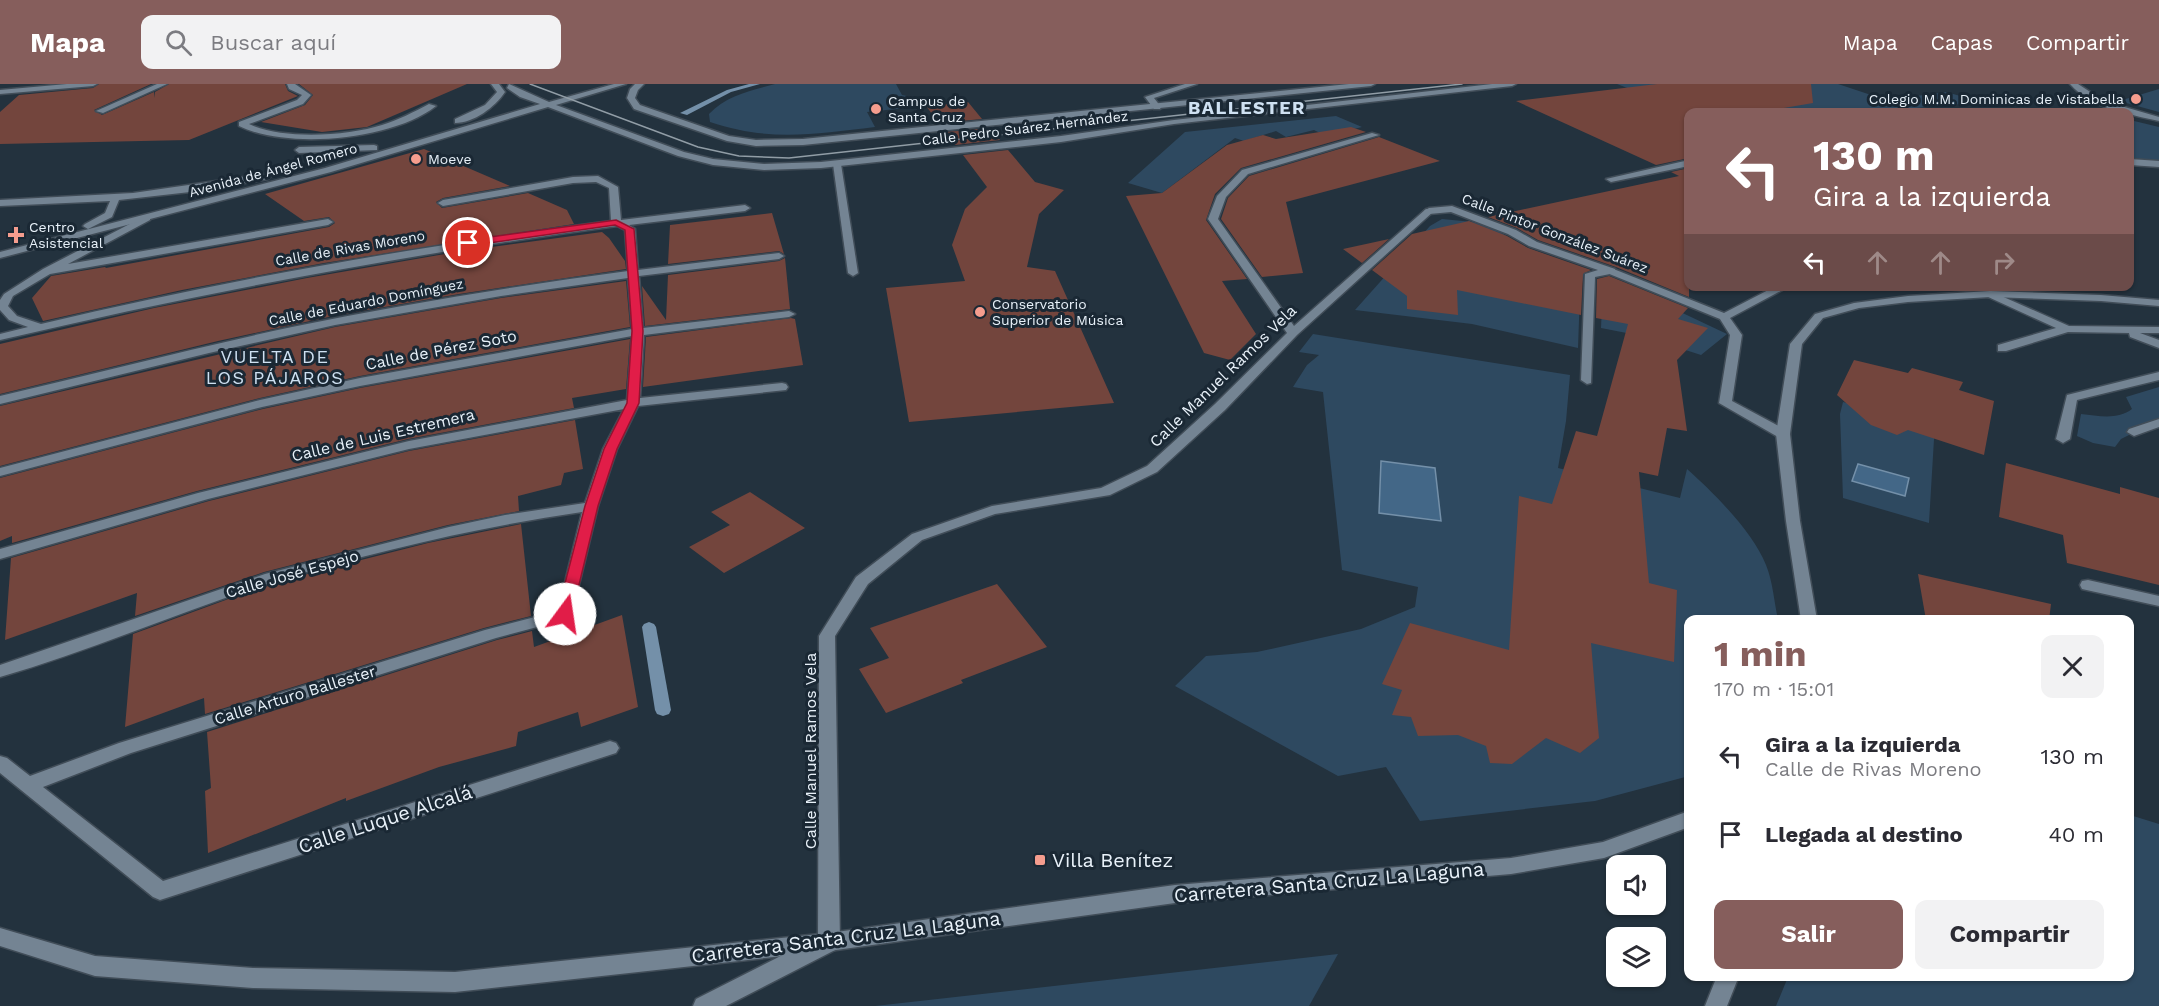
<!DOCTYPE html>
<html lang="es">
<head>
<meta charset="utf-8">
<style>
	body { margin:0; font-family:"Work Sans",sans-serif; background:#f2f2f3; color:#2b2b33; height:100vh; display:flex; flex-direction:column; font-size:22px; white-space:nowrap }
	* { box-sizing:border-box; margin:0 }
	p { font-size:20px; color:#7c7c81 }
	.icon { flex:none; width:33px; height:33px; fill:none; stroke:currentColor; stroke-width:2; stroke-linecap:round; stroke-linejoin:round }
	.map { position:relative; flex:1; overflow:hidden }
	.details { position:absolute; left:1684px; top:531px; width:450px; height:366px; display:flex; flex-direction:column; background:#fff; border-radius:12px; box-shadow:0 2px 4px #0004 }
	.details>* { flex:none }
	.banner { position:absolute; left:1684px; top:24px; width:450px; height:183px; border-radius:12px; box-shadow:0 2px 4px #0004; background:#865e5c; color:#fff; overflow:hidden }
	.tools { position:absolute; left:1606px; top:771px; display:grid; gap:12px }
	.tools a { display:grid; place-items:center; width:60px; height:60px; border-radius:12px; background:#fff; box-shadow:0 2px 4px #0004; font-size:30px }
	.pin { position:absolute; display:grid; place-items:center; width:51px; height:51px; color:#fff; margin:-26px; border:3px solid #fff; border-radius:50%; box-shadow:0 2px 6px #0007 }
	.me { position:absolute; width:66px; margin:-33px; rotate:14deg; stroke-linejoin:round; filter:drop-shadow(0 0 4px #0008) }
	.turn { display:flex; align-items:center; gap:21px; height:126px; padding:0 30px; font-size:27px }
	.turn .icon { width:78px; height:78px; stroke-width:2.5 }
	.turn b { display:block; font-size:42px; line-height:51px }
	.lanes { display:flex; align-items:center; height:57px; padding:0 30px; background:#0003; justify-content:center; gap:30px; direction:ltr }
	.lanes .off { opacity:.35 }
	.round { display:grid; place-items:center; flex:none; width:63px; height:63px; border-radius:12px; background:#f2f2f3 }
	.headline { display:flex; align-items:center; justify-content:space-between; height:102px; padding:0 30px }
	h1 { font-size:36px; font-weight:700; line-height:45px; color:#865e5c }
	.action { display:flex; gap:12px; margin-top:auto; padding:12px 30px }
	.action a { flex:1; height:69px; border-radius:12px; background:#865e5c; color:#fff; font-size:24px; font-weight:700; line-height:69px; text-align:center }
	.action a+a { background:#f2f2f3; color:#2b2b33 }
	ul { padding:0; list-style:none }
	li { display:flex; align-items:center; gap:18px; height:78px; padding:0 30px }
	li div { flex:1 }
	li b { display:block; font-size:22px }
	li em { font-style:normal }
	header { display:flex; align-items:center; gap:36px; box-sizing:border-box; height:84px; padding:0 30px; background:#865e5c; color:#fff }
	header strong { font-size:28px }
	nav { display:flex; gap:33px; margin-inline-start:auto; font-size:21px }
	.search { width:420px; height:54px; background:#f2f2f3; display:flex; align-items:center; gap:15px; box-sizing:border-box; padding:0 21px; border-radius:12px; color:#7c7c81; font-size:22px }
	.map>svg:first-child { display:block }
	.green { fill:#2e4960 }
	.water { fill:#436787; stroke:#7490a9; stroke-width:1.5 }
	.lines { fill:none; stroke-linecap:round; stroke-linejoin:round }
	.stream { fill:#7490a9; fill-rule:evenodd }
	.building { fill:#73453d }
	.lane-casing { stroke:#414d58; stroke-width:3 }
	.street-casing { stroke:#414d58; stroke-width:3 }
	.secondary-casing { stroke:#414d58; stroke-width:3 }
	.lane { fill:#748493; fill-rule:evenodd }
	.street { fill:#748493; fill-rule:evenodd }
	.secondary { fill:#748493; fill-rule:evenodd }
	.tram { stroke:#919da6; stroke-width:1.5 }
	.route { fill:#e11d48; stroke:#92132f; stroke-width:1.5 }
	.poi-dot { fill:#f59d8e; stroke:#1a2834; stroke-width:2 }
	.labels { text-anchor:middle; dominant-baseline:central; stroke-width:6; stroke-linejoin:round; paint-order:stroke }
	.far-poi-label { font-size:14px; fill:#e8f1f9; stroke:#1a2834; text-anchor:start }
	.far-street-label { font-size:14px; fill:#e8f1f9; stroke:#1a2834 }
	.street-label { font-size:16px; fill:#e8f1f9; stroke:#1a2834 }
	.far-district-label { font-size:18px; font-weight:bold; letter-spacing:1.5px; fill:#cfe1f2; stroke:#1a2834 }
	.neighbourhood-label { font-size:18px; letter-spacing:1.5px; fill:#cfe1f2; stroke:#1a2834 }
	.near-street-label { font-size:20px; fill:#e8f1f9; stroke:#1a2834 }
	.near-poi-label { font-size:20px; fill:#e8f1f9; stroke:#1a2834; text-anchor:start }
</style>
</head>
<body>
<header>
<strong>Mapa</strong>
<div class="search"><svg class="icon" aria-label="search" viewBox="0 0 24 24"><circle cx="10" cy="10" r="6"/><path d="M15 15l6 6"/></svg>Buscar aquí</div>
<nav><a>Mapa</a><a>Capas</a><a>Compartir</a></nav>
</header>
<div class="map">
<svg width="2159" height="922" viewBox="0 0 2159 922">
	<rect width="100%" height="100%" fill="#23323e"/>
	<g class="green">
		<path d="M775 0H896L902 11 945 20 867 28 875 43C815 50 769 58 710 38L709 30C727 11 751 7 775 0Z"/>
		<polygon points="1617,0 1838,0 1886,16 1946,8 1982,18 1917,24 1901,28 1689,28"/>
		<polygon points="2159,5 2159,28 2119,17"/>
		<polygon points="1336,32 1362,43 1326,52 1314,46 1286,53 1276,47 1244,57 1235,54 1162,109 1128,99 1185,48"/>
		<polygon points="2130,36 2159,43 2159,78 2130,76"/>
		<polygon points="1442,135 1473,138 1497,146 1520,161 1585,186 1580,208 1578,264 1472,240 1355,226 1430,142"/>
		<polygon points="1603,198 1617,198 1727,250 1701,271 1642,252 1601,244"/>
		<path d="M1313 250 1570 291 1566 337 1558 384 1680 414 1687 385C1714 409 1753 448 1766 481 1773 498 1774 518 1778 535L1689 536V692L1595 717 1420 737 1386 683 1338 692 1175 602 1206 572 1257 568 1361 545 1415 523 1418 503 1342 486 1323 308 1293 303 1307 281 1319 271 1299 268Z"/>
		<path d="M2159 303V336L2121 355 2115 363 2093 359 2077 352 2081 330C2099 332 2118 336 2132 325L2126 313Z"/>
		<polygon points="1843,318 1940,343 1934,355 1929,439 1843,414 1840,330"/>
		<polygon points="2130,731 2159,740 2159,922 1776,922 1788,893 2130,892"/>
		<polygon points="1338,870 1309,922 875,922"/>
	</g>
	<g class="water">
		<polygon points="1381,377 1435,384 1441,437 1379,429"/>
		<polygon points="1858,380 1909,394 1905,412 1852,397"/>
	</g>
	<g class="lines">
		<g class="stream">
			<polygon points="749,0 760,0 731,8 687,31 680,29 727,6"/>
			<polygon points="649,538 654,540 656,543 671,626 669,630 663,632 657,630 655,626 642,543 644,540"/>
		</g>
	</g>
	<g class="building">
		<polygon points="99,0 151,0 94,26 102,31 154,8 155,14 155,8 169,0 285,0 288,7 298,12 189,56 0,60 0,28 19,11 93,4"/>
		<polygon points="299,0 467,0 367,43 322,48 261,38 305,21 313,11"/>
		<polygon points="1657,0 1811,0 1813,19 1761,28 1689,28 1689,74 1656,81 1516,17"/>
		<polygon points="968,18 982,35 939,39 926,22"/>
		<polygon points="1351,43 1366,48 1241,84 1215,110 1206,136 1247,195 1222,197 1256,250 1230,276 1204,269 1126,112 1162,109 1227,61 1263,51 1276,55"/>
		<polygon points="990,44 1000,56 955,61 946,48"/>
		<polygon points="1379,53 1440,77 1286,118 1303,189 1262,193 1221,135 1228,114 1249,92"/>
		<polygon points="424,65 510,102 443,114 436,118 442,124 528,109 567,126 574,140 324,179 182,206 43,237 32,214 51,192 105,183 106,184 329,143 335,139 329,133 304,137 265,110"/>
		<polygon points="1008,66 1035,98 1064,106 1039,130 1027,183 1055,187 1114,319 909,338 886,204 965,197 952,161 965,125 987,103 963,71"/>
		<polygon points="1689,84 1689,213 1616,183 1538,156 1517,144 1488,133 1679,92 1671,88"/>
		<polygon points="772,129 784,170 779,167 668,180 670,141"/>
		<polygon points="1469,137 1507,152 1528,164 1591,186 1583,190 1581,231 1457,206 1458,231 1407,225 1407,212 1372,186 1412,150"/>
		<polygon points="602,148 609,154 625,177 626,185 459,210 333,232 218,257 0,310 0,260 154,224 307,194 462,167"/>
		<polygon points="1389,155 1362,179 1343,165"/>
		<polygon points="785,174 790,225 645,242 642,202 666,236 668,191 779,177"/>
		<polygon points="1609,192 1688,224 1678,235 1708,244 1677,276 1687,347 1667,344 1658,392 1639,388 1649,499 1677,506 1674,578 1591,559 1599,654 1580,669 1546,654 1512,680 1490,679 1486,662 1458,651 1418,652 1411,633 1392,631 1402,606 1382,600 1410,539 1509,566 1519,412 1552,420 1576,347 1597,352 1628,240 1596,234 1597,195"/>
		<polygon points="626,197 630,243 360,292 260,314 0,382 0,322 335,243 501,214"/>
		<polygon points="791,234 795,235 803,281 643,303 646,253"/>
		<polygon points="630,255 626,305 572,314 574,324 408,355 197,407 12,459 12,452 0,457 0,394 263,325 360,304"/>
		<polygon points="1854,276 1908,289 1912,284 1963,298 1959,306 1994,317 1984,371 1908,346 1897,351 1871,341 1837,311"/>
		<polygon points="575,336 583,385 564,389 561,401 518,412 519,427 448,441 264,488 135,532 137,509 5,556 11,474 209,417 409,367"/>
		<polygon points="2006,379 2120,410 2120,403 2159,414 2159,501 2067,479 2063,451 1999,433"/>
		<polygon points="750,408 805,444 724,489 689,463 730,441 711,428"/>
		<polygon points="521,440 531,532 484,544 205,630 204,614 125,643 133,550 242,510 314,488 428,459"/>
		<polygon points="1918,490 2051,520 2049,536 1926,536"/>
		<polygon points="997,500 1047,563 961,596 963,599 886,629 859,585 889,574 870,544"/>
		<polygon points="622,531 638,623 581,643 578,628 518,648 516,662 439,683 346,717 346,714 208,769 205,707 211,704 207,648 497,556 532,547 534,563"/>
	</g>
	<g class="lines">
		<defs>
			<g id="lane">
				<polygon points="67,0 97,0 93,2 0,10 0,6"/>
				<polygon points="157,0 167,0 103,29 96,27"/>
				<path d="M287 0H295L311 11 303 20 249 40C282 56 348 52 382 41 398 36 414 28 429 20L436 22C393 56 288 66 239 42V38L297 16 302 11 289 5Z"/>
				<polygon points="1185,0 1197,0 1154,14 1161,23 1160,25 1154,25 1145,13"/>
				<polygon points="374,61 377,62 377,66 299,69 295,66 299,63"/>
				<polygon points="837,77 841,80 858,189 853,192 848,189 833,80"/>
				<polygon points="1452,122 1516,146 1537,158 1615,185 1615,189 1595,193 1591,299 1587,300 1581,296 1585,190 1598,186 1529,162 1508,150 1451,128 1429,130 1424,127 1429,124"/>
				<polygon points="1990,207 2069,242 2159,243 2159,249 2140,249 2159,256 2159,264 2130,253 2129,249 2068,248 2006,267 1998,267 1998,261 2056,244 1986,212 1985,210"/>
				<polygon points="2159,288 2159,296 2077,316 2070,355 2063,359 2056,355 2067,311"/>
				<polygon points="2159,335 2159,343 2134,352 2127,348 2129,345"/>
				<polygon points="2088,496 2159,512 2159,522 2082,505 2080,501 2082,497"/>
			</g>
			<g id="street">
				<path d="M2070 0H2078L2104 17 2159 33V37C2129 30 2092 25 2070 0Z"/>
				<polygon points="1372,49 1379,51 1248,90 1226,113 1218,135 1294,242 1426,125 1434,127 1297,251 1225,326 1157,388 1110,411 995,430 922,456 868,500 835,552 840,858 837,865 726,922 693,922 696,915 818,853 819,552 856,493 912,450 992,422 1101,404 1147,382 1215,320 1287,249 1208,135 1217,112 1242,86"/>
				<polygon points="2130,75 2159,77 2159,83 2130,81"/>
				<polygon points="1689,76 1689,82 1611,98 1606,95"/>
				<path d="M598 92 618 103 621 136 745 121 750 124 745 127 629 141 635 145 638 186 779 169 784 172 779 175 639 192 643 244 789 227 795 230 789 233 644 251 640 314 782 299 786 300 788 303 786 306 638 322 617 365 598 422 571 534 496 554 131 669 43 703 163 797 610 657 616 659 619 664 616 669 160 816 153 813 0 689V672L7 674 30 692 119 659 485 546 558 527 582 428C479 443 376 467 276 497 183 526 93 566 0 593V581L265 490 449 443 505 431 585 419 603 365 624 325 409 365 208 415 0 475V465L198 409 409 357 627 316 632 252 360 302 262 323 0 392V384L260 316 360 294 632 245 628 194 501 212 335 241 209 269 0 320V312C97 289 194 264 292 243 403 220 515 202 628 187L625 146 617 142C409 170 204 208 0 256V250L28 243 9 236 0 226V216L4 210 43 185 147 131 150 132V136L68 180 328 135 333 138 328 141 50 190 13 212 8 222 17 232 41 240C229 195 419 162 611 137L609 104 596 98 573 99 443 122 438 119 443 116 573 93Z"/>
				<polygon points="1611,184 1724,229 1776,202 1790,202 1730,234 1742,251 1732,317 1788,347 1790,350 1788,353 1778,353 1719,319 1730,251 1720,235 1607,189 1606,187"/>
				<polygon points="1717,892 1739,892 1727,922 1705,922"/>
			</g>
			<g id="secondary">
				<path d="M491 0H499L505 8C495 23 474 39 455 39V35L485 21 497 8Z"/>
				<polygon points="509,0 549,18 614,0 626,0 556,21 684,68 713,75 764,80 821,78 1061,52 1174,36 1492,0 1516,0 1512,2 1174,40 1061,58 821,84 764,86 713,81 678,72 548,23 331,88 0,174 0,168 325,84 540,20 520,13 507,4"/>
				<polygon points="635,0 644,0 638,6 635,14 640,21 729,52 756,56 803,55 1349,0 1375,0 1371,2 803,61 756,62 727,57 634,25 627,14 630,5"/>
				<polygon points="265,90 270,93 268,95 199,107 119,116 112,133 88,145 83,142 85,140 105,129 110,117 0,122 0,116 133,109"/>
				<polygon points="1990,207 2101,211 2159,216 2159,222 2101,217 1990,213 1908,218 1859,224 1823,234 1802,260 1790,350 1800,437 1817,536 1801,536 1786,437 1776,350 1790,260 1815,230 1854,219 1908,212"/>
				<polygon points="1689,727 1689,743 1604,774 1511,790 1175,819 829,867 455,908 253,904 95,892 0,862 0,844 95,872 253,884 455,888 829,849 1175,801 1511,774 1603,758"/>
			</g>
		</defs>
		<use href="#lane" class="lane-casing"/>
		<use href="#street" class="street-casing"/>
		<use href="#secondary" class="secondary-casing"/>
		<use href="#lane" class="lane"/>
		<use href="#street" class="street"/>
		<use href="#secondary" class="secondary"/>
		<polyline class="tram" points="530,0 698,63 739,72 789,74 1462,0"/>
	</g>
	<polygon class="route" points="616,136 634,145 643,247 639,319 617,365 598,422 572,530 565,535 557,530 585,422 604,365 627,319 632,247 625,146 615,141 468,162 463,159 468,156"/>
	<g class="poi-dot">
		<circle cx="2136" cy="15" r="6"/>
		<circle cx="876" cy="25" r="6"/>
		<circle cx="416" cy="75" r="6"/>
		<path d="M13 142h6v6h6v6h-6v6h-6v-6h-6v-6h6z"/>
		<circle cx="980" cy="228" r="6"/>
		<rect x="1034" y="770" width="12" height="12" rx="3"/>
	</g>
	<g class="labels">
		<g class="far-poi-label">
			<text x="2124" y="15" text-anchor="end">Colegio M.M. Dominicas de Vistabella</text>
			<text x="888" y="17">Campus de<tspan x="888" dy="16">Santa Cruz</tspan></text>
			<text x="428" y="75">Moeve</text>
			<text x="29" y="143">Centro<tspan x="29" dy="16">Asistencial</tspan></text>
			<text x="992" y="220">Conservatorio<tspan x="992" dy="16">Superior de Música</tspan></text>
		</g>
		<g class="far-street-label">
			<text transform="translate(1025 44) rotate(-7)">Calle Pedro Suárez Hernández</text>
			<text transform="translate(273 86) rotate(-15)">Avenida de Ángel Romero</text>
			<text transform="translate(1555 149) rotate(21)">Calle Pintor González Suárez</text>
			<text transform="translate(350 164) rotate(-10)">Calle de Rivas Moreno</text>
			<text transform="translate(366 218) rotate(-11)">Calle de Eduardo Domínguez</text>
		</g>
		<g class="street-label">
			<text transform="translate(441 266) rotate(-11)">Calle de Pérez Soto</text>
			<text transform="translate(1223 292) rotate(-44)">Calle Manuel Ramos Vela</text>
			<text transform="translate(383 351) rotate(-13)">Calle de Luis Estremera</text>
			<text transform="translate(292 490) rotate(-16)">Calle José Espejo</text>
			<text transform="translate(295 611) rotate(-17)">Calle Arturo Ballester</text>
			<text transform="translate(810 667) rotate(-90)">Calle Manuel Ramos Vela</text>
		</g>
		<g class="far-district-label">
			<text x="1247" y="23">BALLESTER</text>
		</g>
		<g class="neighbourhood-label">
			<text x="275" y="272">VUELTA DE<tspan x="275" dy="21">LOS PÁJAROS</tspan></text>
		</g>
		<g class="near-street-label">
			<text transform="translate(385 735) rotate(-18)">Calle Luque Alcalá</text>
			<text transform="translate(1329 798) rotate(-5)">Carretera Santa Cruz La Laguna</text>
			<text transform="translate(846 853) rotate(-7)">Carretera Santa Cruz La Laguna</text>
		</g>
		<g class="near-poi-label">
			<text x="1052" y="776">Villa Benítez</text>
		</g>
	</g>
</svg>
<div class="tools">
<a><svg class="icon" aria-label="sound" viewBox="0 0 24 24"><path d="M4 9h4l5-4v14l-5-4H4zM17 9q2 3 0 6"/></svg></a>
<a><svg class="icon" aria-label="layers" viewBox="0 0 24 24"><path d="M12 4l9 5-9 5-9-5zM3 14l9 5 9-5"/></svg></a>
</div>
<div class="pin" style="left:468px;top:159px;background:#d93025"><svg class="icon" aria-label="arrive" viewBox="0 0 24 24"><path d="M6 21V4h12l-3 4 3 4H6"/></svg></div>
<svg class="me" style="left:565px;top:530px" viewBox="-20 -20 40 40"><circle r="19" fill="#fff"/><path d="M0-13L10 11 0 6-10 11z" fill="#e11d48"/></svg>
<div class="banner">
<div class="turn"><svg class="icon" aria-label="left" viewBox="0 0 24 24"><path d="M17 20v-9H6M10 6l-5 5 5 5"/></svg><div><b>130 m</b>Gira a la izquierda</div></div>
<div class="lanes"><svg class="icon" aria-label="left" viewBox="0 0 24 24"><path d="M17 20v-9H6M10 6l-5 5 5 5"/></svg><svg class="icon off" aria-label="ahead" viewBox="0 0 24 24"><path d="M12 20V5M6 11l6-6 6 6"/></svg><svg class="icon off" aria-label="ahead" viewBox="0 0 24 24"><path d="M12 20V5M6 11l6-6 6 6"/></svg><svg class="icon off" aria-label="right" viewBox="0 0 24 24"><path d="M7 20v-9h11M14 6l5 5-5 5"/></svg></div>
</div>
<section class="details">
<div class="headline"><div><h1>1 min</h1><p>170 m · 15:01</p></div><a class="round"><svg class="icon" aria-label="close" viewBox="0 0 24 24"><path d="M6 6l12 12M18 6L6 18"/></svg></a></div>
<ul>
<li><svg class="icon" aria-label="left" viewBox="0 0 24 24"><path d="M17 20v-9H6M10 6l-5 5 5 5"/></svg><div><b>Gira a la izquierda</b><p>Calle de Rivas Moreno</p></div><em>130 m</em></li>
<li><svg class="icon" aria-label="arrive" viewBox="0 0 24 24"><path d="M6 21V4h12l-3 4 3 4H6"/></svg><div><b>Llegada al destino</b></div><em>40 m</em></li>
</ul>
<div class="action"><a>Salir</a><a>Compartir</a></div>
</section>
</div>
</body>
</html>
